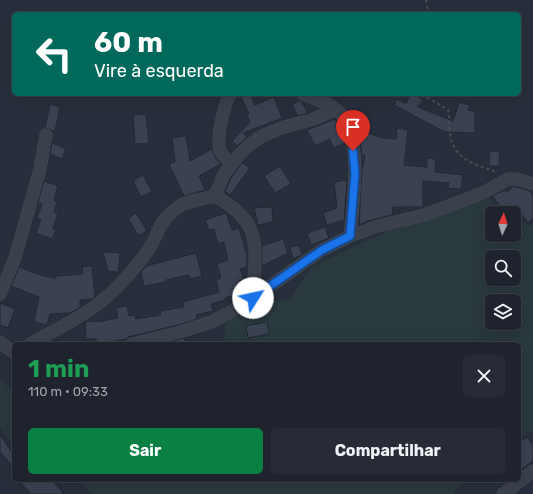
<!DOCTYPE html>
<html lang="pt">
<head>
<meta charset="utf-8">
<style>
	body { margin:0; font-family:Rubik,sans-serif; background:#262b35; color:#f1f3f6; height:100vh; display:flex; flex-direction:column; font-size:15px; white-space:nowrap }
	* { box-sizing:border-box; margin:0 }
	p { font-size:13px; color:#a1a4aa }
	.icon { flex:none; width:22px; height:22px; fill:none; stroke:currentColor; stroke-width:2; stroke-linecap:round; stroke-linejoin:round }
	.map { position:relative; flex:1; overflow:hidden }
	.side { position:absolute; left:12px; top:342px; width:509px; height:140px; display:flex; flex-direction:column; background:#1e232d; border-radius:6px; box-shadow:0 4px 16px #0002,0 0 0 1px #3c4049 }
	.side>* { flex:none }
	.hud { position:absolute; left:12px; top:12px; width:509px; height:84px; border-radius:6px; box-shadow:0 4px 16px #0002,0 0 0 1px #3c4049; background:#00695c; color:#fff; overflow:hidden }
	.needle { width:26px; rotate:4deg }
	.tools { position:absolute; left:485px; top:206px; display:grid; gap:8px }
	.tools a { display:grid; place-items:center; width:36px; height:36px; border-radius:6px; background:#1e232d; box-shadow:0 4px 16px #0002,0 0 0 1px #3c4049; font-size:20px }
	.pin { position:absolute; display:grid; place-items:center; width:34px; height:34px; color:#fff; margin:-41px -17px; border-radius:50% 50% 50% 0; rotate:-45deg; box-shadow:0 0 4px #0007 }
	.pin .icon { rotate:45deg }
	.me { position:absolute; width:44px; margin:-22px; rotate:55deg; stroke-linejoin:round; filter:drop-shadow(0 0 3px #0008) }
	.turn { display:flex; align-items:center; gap:14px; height:84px; padding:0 16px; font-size:18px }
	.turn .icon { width:52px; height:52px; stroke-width:2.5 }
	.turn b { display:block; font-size:28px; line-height:34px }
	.round { display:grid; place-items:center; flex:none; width:42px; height:42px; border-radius:6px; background:#262b35 }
	.overview { display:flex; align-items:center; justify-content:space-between; height:68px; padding:0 16px }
	h1 { font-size:24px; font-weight:700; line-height:30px; color:#1e9e55 }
	.primary-button { display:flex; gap:8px; margin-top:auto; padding:8px 16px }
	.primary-button a { flex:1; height:46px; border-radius:6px; background:#0b8043; color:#fff; font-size:16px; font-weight:700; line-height:46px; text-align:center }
	.primary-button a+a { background:#262b35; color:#f1f3f6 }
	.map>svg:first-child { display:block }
	.green { fill:#2a393d; fill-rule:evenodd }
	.building { fill:#3a4252; stroke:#222833 }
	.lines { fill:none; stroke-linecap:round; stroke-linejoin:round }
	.minor-casing { stroke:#444a55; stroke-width:13 }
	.path { stroke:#435255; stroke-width:2; stroke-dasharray:3 3; stroke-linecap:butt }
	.minor { stroke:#3b414c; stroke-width:12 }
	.route-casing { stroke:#114b97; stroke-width:10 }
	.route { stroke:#1a73e8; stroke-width:7 }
</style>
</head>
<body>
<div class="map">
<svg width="533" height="494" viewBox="0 0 533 494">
	<rect width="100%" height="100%" fill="#282f3c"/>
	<g class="green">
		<path d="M489 197 501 213H492V235H514V219L533 226V431L519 439V344H225V323L260 303 291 298 313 266 388 231 433 218ZM492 257H514V279H492ZM492 301H514V323H492Z"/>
		<polygon points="0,379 14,391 14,444 12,444 0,427"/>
		<polygon points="65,480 466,480 453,494 93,494 81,482 66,482"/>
	</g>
	<g class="building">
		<polygon points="248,94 250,94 255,105 274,97 282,118 243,133 247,137 237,146 232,141 250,122 247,115 249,114 241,97"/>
		<polygon points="411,94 414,94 423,100 418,107 453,121 459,102 470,105 468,110 475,111 475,133 445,132 394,105 396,99 406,103"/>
		<polygon points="299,100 301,101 308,113 298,116 292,105"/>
		<polygon points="50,104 60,107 55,131 45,128"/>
		<polygon points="146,114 149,143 135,144 133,115"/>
		<polygon points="335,119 342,132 345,143 333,148 330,139 315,146 307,130"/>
		<polygon points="397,128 408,130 404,165 427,167 427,158 436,159 435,172 463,175 461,189 448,188 449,183 423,181 423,207 393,207 392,215 367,221 359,225 362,170 365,156 362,155 360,143 364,132 383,138 396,139"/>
		<polygon points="186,136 190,161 212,149 215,157 221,164 199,176 205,190 184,196 169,164 175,162 172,138"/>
		<polygon points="52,143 66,149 62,159 50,154"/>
		<polygon points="490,151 500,151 499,166 489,166"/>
		<polygon points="242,163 250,168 230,195 225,191 231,178"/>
		<polygon points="280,166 291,184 275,193 264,176"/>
		<polygon points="143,175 152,192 141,197 134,183 134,180"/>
		<polygon points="347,180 344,220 327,225 323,213 337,208 334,182"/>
		<polygon points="44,181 58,186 54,200 57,201 54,212 58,213 53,229 56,230 52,239 36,233 41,220 37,218 42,204 38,203"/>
		<polygon points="514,186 530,191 533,195 533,218 528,223 518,210 515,213 506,213 492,196 505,190 507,192"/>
		<polygon points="272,207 273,222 258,225 254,208"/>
		<polygon points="136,213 147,231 138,236 128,218"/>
		<polygon points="226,213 232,230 239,228 246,252 247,251 247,267 240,269 244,279 239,281 243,293 225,298 225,300 211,304 213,311 196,315 197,319 178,325 128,337 127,339 110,342 110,344 97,344 96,339 86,339 85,322 103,321 118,318 116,308 127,306 129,316 135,315 135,319 161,315 160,311 184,307 183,302 219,292 216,280 221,278 217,264 228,260 224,242 218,244 214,229 209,230 205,220"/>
		<polygon points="325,227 329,238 311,245 307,233"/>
		<polygon points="283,239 288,253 262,266 262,246"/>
		<polygon points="299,245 302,255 293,259 290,247"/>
		<polygon points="103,252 120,253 118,272 108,271"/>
		<polygon points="196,253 202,276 190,279 189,275 166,280 166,282 144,286 141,272 146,266"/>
		<polygon points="92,266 95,297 92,299 80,300 80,307 70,313 50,314 47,325 34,322 39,297 11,286 19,267 43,276 56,278 56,276 83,274 82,267"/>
		<polygon points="0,303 15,309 8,328 0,325"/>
		<polygon points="267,322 269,334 248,338 246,326"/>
		<polygon points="184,338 185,344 167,344 167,343"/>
		<polygon points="0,434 14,456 14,468 0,452"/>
		<polygon points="527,437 533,446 533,461 519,471 519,442"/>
		<polygon points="18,480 52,480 64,494 31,494"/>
	</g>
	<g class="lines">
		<defs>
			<g id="minor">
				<path d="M230 94C224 105 215 141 221 153 223 156 229 161 232 164"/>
				<path d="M303 94C315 98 337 107 344 118 362 146 353 204 350 236"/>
				<path d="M215 196C265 223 255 249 253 298"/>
				<polyline points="0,294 15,258 40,169 46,135"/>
				<polyline points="0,342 14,353"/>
				<path d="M30 344C57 329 87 315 110 294 123 282 136 267 147 252 159 235 158 221 177 208 187 200 203 199 215 196L224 174 238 156 248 146 262 136 284 127 311 120 335 110"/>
				<polyline points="132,344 180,332 211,322 240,307 322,250 350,236 378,226 424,215 485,192 508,179 517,179 533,184"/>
				<polyline points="503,494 533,471"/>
			</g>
		</defs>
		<use href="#minor" class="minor-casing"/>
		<g class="path">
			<polyline points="426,0 428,14"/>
			<path d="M422 94 448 110C450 117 449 124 450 132 452 159 475 165 497 172"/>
		</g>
		<use href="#minor" class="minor"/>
	</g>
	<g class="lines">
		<defs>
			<polyline id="route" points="253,298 322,250 350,236 355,174 353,151"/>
		</defs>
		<use href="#route" class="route-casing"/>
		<use href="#route" class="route"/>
	</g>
</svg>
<div class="tools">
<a><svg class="needle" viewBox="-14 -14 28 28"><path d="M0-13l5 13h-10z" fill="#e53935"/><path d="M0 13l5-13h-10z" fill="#a1a4aa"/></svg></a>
<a><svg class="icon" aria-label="search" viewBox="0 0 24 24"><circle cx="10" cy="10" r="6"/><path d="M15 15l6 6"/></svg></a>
<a><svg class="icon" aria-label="layers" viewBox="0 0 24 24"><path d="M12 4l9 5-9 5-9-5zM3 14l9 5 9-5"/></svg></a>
</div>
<div class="pin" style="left:353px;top:151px;background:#d93025"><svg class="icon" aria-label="arrive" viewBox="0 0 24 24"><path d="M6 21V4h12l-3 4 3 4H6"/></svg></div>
<svg class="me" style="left:253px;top:298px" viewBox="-20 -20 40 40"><circle r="19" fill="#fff"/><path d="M0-13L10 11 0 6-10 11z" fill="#1a73e8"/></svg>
<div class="hud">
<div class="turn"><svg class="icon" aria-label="left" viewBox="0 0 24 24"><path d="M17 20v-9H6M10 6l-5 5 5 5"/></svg><div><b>60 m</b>Vire à esquerda</div></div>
</div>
<section class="side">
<div class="overview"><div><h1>1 min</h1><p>110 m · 09:33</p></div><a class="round"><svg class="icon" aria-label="close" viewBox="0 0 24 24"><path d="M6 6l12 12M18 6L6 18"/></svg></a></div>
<div class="primary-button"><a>Sair</a><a>Compartilhar</a></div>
</section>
</div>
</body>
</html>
